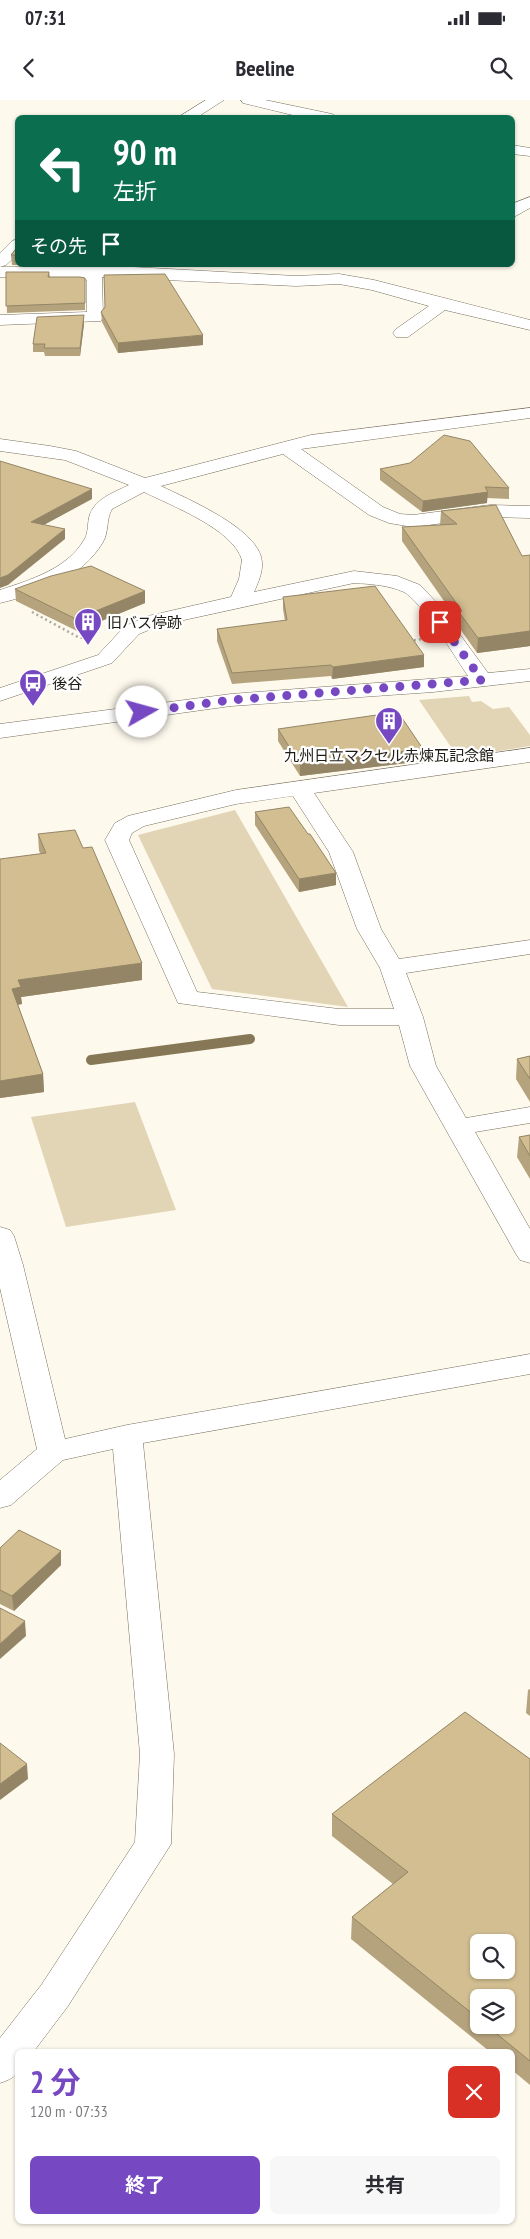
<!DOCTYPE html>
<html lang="ja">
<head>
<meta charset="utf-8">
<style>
	body { margin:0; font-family:"PT Sans Narrow","Noto Sans JP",sans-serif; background:#f7f7f7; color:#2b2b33; height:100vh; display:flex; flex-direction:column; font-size:19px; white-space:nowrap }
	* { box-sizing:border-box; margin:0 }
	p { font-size:16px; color:#7c7c81 }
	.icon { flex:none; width:28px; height:28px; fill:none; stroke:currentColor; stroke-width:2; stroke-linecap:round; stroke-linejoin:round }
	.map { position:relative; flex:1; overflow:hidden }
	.drawer { position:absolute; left:15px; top:1949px; width:500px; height:175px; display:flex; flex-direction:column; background:#fff; border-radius:8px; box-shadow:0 1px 4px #0004 }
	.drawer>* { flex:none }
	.banner { position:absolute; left:15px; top:15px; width:500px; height:152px; border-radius:8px; box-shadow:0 1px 4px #0004; background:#0b6e4f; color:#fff; overflow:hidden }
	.fabs { position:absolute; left:470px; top:1834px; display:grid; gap:10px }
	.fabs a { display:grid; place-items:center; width:45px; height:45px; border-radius:8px; background:#fff; box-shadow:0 1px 4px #0004; font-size:25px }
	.pin { position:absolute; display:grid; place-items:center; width:42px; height:42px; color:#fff; margin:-21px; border-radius:10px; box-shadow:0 2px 8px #0006 }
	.me { position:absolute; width:55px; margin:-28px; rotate:83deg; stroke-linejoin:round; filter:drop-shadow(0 0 4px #0008) }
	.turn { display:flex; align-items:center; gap:18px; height:105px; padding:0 15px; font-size:22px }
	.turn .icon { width:65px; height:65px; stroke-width:2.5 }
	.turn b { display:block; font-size:35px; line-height:42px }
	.then { display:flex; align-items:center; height:48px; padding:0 15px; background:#0003; gap:10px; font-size:19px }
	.round { display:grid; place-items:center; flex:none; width:52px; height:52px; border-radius:8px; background:#f7f7f7 }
	.overview { display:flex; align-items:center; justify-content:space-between; height:85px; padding:0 15px }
	h1 { font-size:30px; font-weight:700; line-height:38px; color:#7648c1 }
	.action { display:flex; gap:10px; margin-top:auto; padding:10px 15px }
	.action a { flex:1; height:58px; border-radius:8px; background:#7648c1; color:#fff; font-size:20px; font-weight:700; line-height:58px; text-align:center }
	.action a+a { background:#f7f7f7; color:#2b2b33 }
	.status { display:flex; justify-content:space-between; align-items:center; height:35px; padding:0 25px; background:#fff; direction:ltr }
	.status svg { height:14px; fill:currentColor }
	header { display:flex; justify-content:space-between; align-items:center; height:65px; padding:0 15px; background:#fff; font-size:22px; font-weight:700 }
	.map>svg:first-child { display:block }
	.green { fill:#e2d5b6 }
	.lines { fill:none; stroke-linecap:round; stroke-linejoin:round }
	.stream { stroke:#867856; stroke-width:10 }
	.minor-casing { stroke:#776f5d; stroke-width:1 }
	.major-casing { stroke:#776f5d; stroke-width:1 }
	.path { stroke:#afaba1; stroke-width:2.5; stroke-dasharray:2 3; stroke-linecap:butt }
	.minor { fill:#fff; fill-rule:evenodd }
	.major { fill:#fff; fill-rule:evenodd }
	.wall { fill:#b5a37d; fill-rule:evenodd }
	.shaded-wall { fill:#938566 }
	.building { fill:#d2be91; stroke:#938566; fill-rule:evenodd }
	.route { stroke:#7648c1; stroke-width:9; stroke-dasharray:0 16.2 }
	.labels { text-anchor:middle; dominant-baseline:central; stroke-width:4.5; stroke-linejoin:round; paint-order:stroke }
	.far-poi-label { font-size:15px; fill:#1e1b14; stroke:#fff; text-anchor:start }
</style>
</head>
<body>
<div class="status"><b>07:31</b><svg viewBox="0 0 49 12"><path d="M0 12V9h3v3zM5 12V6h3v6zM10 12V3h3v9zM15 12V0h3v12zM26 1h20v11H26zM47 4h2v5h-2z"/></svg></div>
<header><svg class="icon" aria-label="back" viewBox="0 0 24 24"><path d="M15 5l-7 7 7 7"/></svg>Beeline<svg class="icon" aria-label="search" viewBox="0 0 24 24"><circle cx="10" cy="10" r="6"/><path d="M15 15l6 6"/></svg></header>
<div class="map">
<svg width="530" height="2139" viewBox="0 0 530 2139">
	<rect width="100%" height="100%" fill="#fef9ed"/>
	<g class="green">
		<polygon points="469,596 472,602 481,601 493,609 509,607 530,635 530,646 473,655 468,648 453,650 419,600"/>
		<polygon points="235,710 348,907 212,889 138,735"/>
		<polygon points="135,1002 176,1110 66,1127 31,1017"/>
	</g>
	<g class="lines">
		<polyline class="stream" points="91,960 250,939"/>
		<defs>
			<g id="minor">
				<polygon points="206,0 224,0 196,18 177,18"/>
				<polygon points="530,97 530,108 512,118 512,104"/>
				<polygon points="18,139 18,154 6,165 0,167 0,153 12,141"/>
				<polygon points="0,167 133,167 296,176 339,174 374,180 530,220 530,230 445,210 408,237 396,237 393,233 396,229 429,206 372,190 339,184 296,186 102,177 103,217 101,221 0,225 0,215 87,212 87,180 80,177 0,177"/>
				<path d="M530 308V318L301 349 383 407 400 414 413 415 490 405 530 406V418L490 417 413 427 389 423 369 415 283 354 161 386C187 399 260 429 262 462 263 472 258 483 254 492L354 471 397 476 420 485 437 503 488 573 530 569V581L433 592 231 606 0 638V624L231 594 468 576C455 557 422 502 404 492 388 485 371 484 354 483L161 525 139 534 112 563 0 601V588L98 555 125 526 148 516 231 497 239 479 242 460C233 429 172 406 144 392L112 409C106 419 109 432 103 442 82 478 38 494 0 503V490C30 480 67 469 84 440 89 433 87 422 90 414 96 398 115 392 129 385L65 360 0 351V339L50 346 76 351 145 378 311 335Z"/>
				<path d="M530 648V662L314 693 353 752 381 829 399 859 530 840V854L406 873 423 917 436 966 466 1018 530 1007V1023L475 1032 530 1129V1163L520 1160 516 1154 410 966 399 925H339L178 903 105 740 115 723 128 716 236 690ZM293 696 329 752 357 829 380 868 394 909H339L197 892 129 740 132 733 144 726 236 704Z"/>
				<path d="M0 1127 10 1130 14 1136 23 1165 65 1339 127 1325 530 1254V1274L143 1343 174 1654 171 1744 68 1906 34 1951H18C18 1972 21 1976 0 1983V1938L42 1884 135 1742 140 1654 113 1349 63 1360 11 1405 0 1408V1380L37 1349 0 1188Z"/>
			</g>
			<g id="major">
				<polygon points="241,0 265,0 332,14 339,18 305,18 243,3"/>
				<polygon points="512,45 530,48 530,56 512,54"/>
			</g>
		</defs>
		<use href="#minor" class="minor-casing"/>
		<use href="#major" class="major-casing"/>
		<g class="path">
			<polyline points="32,512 78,537 86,539"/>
			<polyline points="409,541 423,539"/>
		</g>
		<use href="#minor" class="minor"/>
		<use href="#major" class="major"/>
	</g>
	<g class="wall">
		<polygon points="18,146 18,165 54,165 12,165 11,155"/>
		<polygon points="6,172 49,172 50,177 85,178 85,210 7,213"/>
		<polygon points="101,212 203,245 118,253 102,222"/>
		<polygon points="84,224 80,256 45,256 44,252 33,252 33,244"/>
		<polygon points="380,369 509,388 509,399 487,398 487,403 422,412 380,380"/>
		<polygon points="441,411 522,456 530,455 530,546 477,553 458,526 458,521 402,441 402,427 440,425"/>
		<polygon points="15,489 145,491 145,503 77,531 16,501"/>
		<polygon points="283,497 424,555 424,567 332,579 331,576 232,584 217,541 217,529 285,521 283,509"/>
		<polygon points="278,629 423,661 300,676 278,641"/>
		<polygon points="255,712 308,734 336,785 299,792 255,725"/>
		<polygon points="38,734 142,880 21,897 22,904 18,905 43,974 44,992 0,998 41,754 39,751"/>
		<polygon points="530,956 530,1002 516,979 517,959"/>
		<polygon points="530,1035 530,1079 517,1057 519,1037"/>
		<polygon points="0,1448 61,1465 14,1511 0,1504"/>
		<polygon points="530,1589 530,1616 526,1613 528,1590"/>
		<path d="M530 1659V1985L512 1970V1951H489L351 1839 352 1817 393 1784 332 1736V1714ZM479 1898 506 1925H479Z"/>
	</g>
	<g class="shaded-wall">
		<polygon points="84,215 84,224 80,256 80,248"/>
		<polygon points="203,235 203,245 118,253 118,243"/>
		<polygon points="92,389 92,399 31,432 31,422"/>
		<polygon points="488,392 487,403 422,412 423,401"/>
		<polygon points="65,429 65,439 8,485 0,488 0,478"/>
		<polygon points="145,491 145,503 77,531 76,519"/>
		<polygon points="530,531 530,546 477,553 478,538"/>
		<polygon points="424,555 424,567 332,579 333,567"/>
		<polygon points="423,649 423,661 300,676 300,664"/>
		<polygon points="336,773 336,785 299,792 299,779"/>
		<polygon points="142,863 142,880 21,897 22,904 13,905 12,889 18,880"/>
		<polygon points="43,974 44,992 0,998 0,981"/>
		<polygon points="61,1451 61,1465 14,1511 12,1496"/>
		<polygon points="25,1521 26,1536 0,1559 0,1544"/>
		<polygon points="27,1664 28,1679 0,1700 0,1684"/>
	</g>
	<g class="building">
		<polygon points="18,146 18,155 11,155"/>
		<polygon points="6,172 49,172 48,177 80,177 85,178 85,203 6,206"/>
		<polygon points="165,174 203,235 118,243 101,212 105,207 104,175"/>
		<polygon points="84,215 80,248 44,248 45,244 33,244 37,217"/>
		<polygon points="444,335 470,341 509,388 485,387 488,392 423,401 380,369 410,363"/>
		<polygon points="0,361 92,389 31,422 65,429 8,475 0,478"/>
		<polygon points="496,405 522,456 530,455 530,531 478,538 458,511 462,511 402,427 457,424 441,411"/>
		<polygon points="91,466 145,491 76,519 15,489 51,476"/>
		<polygon points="375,486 424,555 333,567 331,565 232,573 217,529 287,520 283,497"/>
		<polygon points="398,612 423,649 300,664 278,629"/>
		<polygon points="289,707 308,734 310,734 336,773 299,779 255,712"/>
		<polygon points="75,730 83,748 92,747 142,863 18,880 21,887 12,889 43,974 0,981 0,759 46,753 38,734"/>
		<polygon points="530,956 530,979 517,959"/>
		<polygon points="530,1035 530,1056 519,1037"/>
		<polygon points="19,1430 61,1451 12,1496 0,1490 0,1448"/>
		<polygon points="0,1508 25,1521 0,1544"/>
		<path d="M465 1612 530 1659V1961L486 1925H506V1898H479V1919L352 1817 408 1772 332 1714ZM479 1842H506V1870H479Z"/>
		<polygon points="0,1643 27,1664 0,1684"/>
	</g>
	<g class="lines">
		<polyline class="route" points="142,612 231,600 482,580 440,522"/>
	</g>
	<defs>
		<symbol id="building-pin" viewBox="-11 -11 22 30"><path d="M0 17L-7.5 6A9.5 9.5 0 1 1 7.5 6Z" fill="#7648c1" stroke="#fff"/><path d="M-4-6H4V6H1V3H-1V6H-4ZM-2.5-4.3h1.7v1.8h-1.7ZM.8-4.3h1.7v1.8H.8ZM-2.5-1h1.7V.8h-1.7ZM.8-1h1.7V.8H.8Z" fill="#fff"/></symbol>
		<symbol id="bus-pin" viewBox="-11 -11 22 30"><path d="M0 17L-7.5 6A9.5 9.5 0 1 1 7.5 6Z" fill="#7648c1" stroke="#fff"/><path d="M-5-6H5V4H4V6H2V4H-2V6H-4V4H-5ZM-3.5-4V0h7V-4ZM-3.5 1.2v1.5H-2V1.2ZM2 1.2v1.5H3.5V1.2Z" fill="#fff"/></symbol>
	</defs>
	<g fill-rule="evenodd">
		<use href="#building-pin" x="72" y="506" width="32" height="43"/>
		<use href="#bus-pin" x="17" y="567" width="32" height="43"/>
		<use href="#building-pin" x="373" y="605" width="32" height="43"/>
	</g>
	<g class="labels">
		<g class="far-poi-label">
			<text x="107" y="522">旧バス停跡</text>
			<text x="52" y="583">後谷</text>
			<text x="389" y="655" text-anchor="middle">九州日立マクセル赤煉瓦記念館</text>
		</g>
	</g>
</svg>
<div class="fabs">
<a><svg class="icon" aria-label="search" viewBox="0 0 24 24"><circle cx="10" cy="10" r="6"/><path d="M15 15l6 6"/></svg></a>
<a><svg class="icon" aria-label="layers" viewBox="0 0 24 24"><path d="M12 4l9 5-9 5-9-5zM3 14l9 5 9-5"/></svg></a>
</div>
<div class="pin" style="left:440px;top:522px;background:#d93025"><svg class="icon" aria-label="arrive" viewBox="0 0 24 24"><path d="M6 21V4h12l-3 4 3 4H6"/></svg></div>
<svg class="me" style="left:142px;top:612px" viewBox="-20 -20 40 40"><circle r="19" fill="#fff"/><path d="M0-13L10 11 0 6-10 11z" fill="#7648c1"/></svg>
<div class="banner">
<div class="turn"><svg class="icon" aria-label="left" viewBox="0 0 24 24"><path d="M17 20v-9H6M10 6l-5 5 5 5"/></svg><div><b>90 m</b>左折</div></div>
<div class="then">その先<svg class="icon" aria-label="arrive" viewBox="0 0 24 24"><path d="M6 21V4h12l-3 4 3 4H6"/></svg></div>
</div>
<section class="drawer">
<div class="overview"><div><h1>2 分</h1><p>120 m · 07:33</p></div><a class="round" style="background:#d93025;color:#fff"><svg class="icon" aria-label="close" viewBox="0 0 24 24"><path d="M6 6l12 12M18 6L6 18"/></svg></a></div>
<div class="action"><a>終了</a><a>共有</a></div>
</section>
</div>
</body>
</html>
